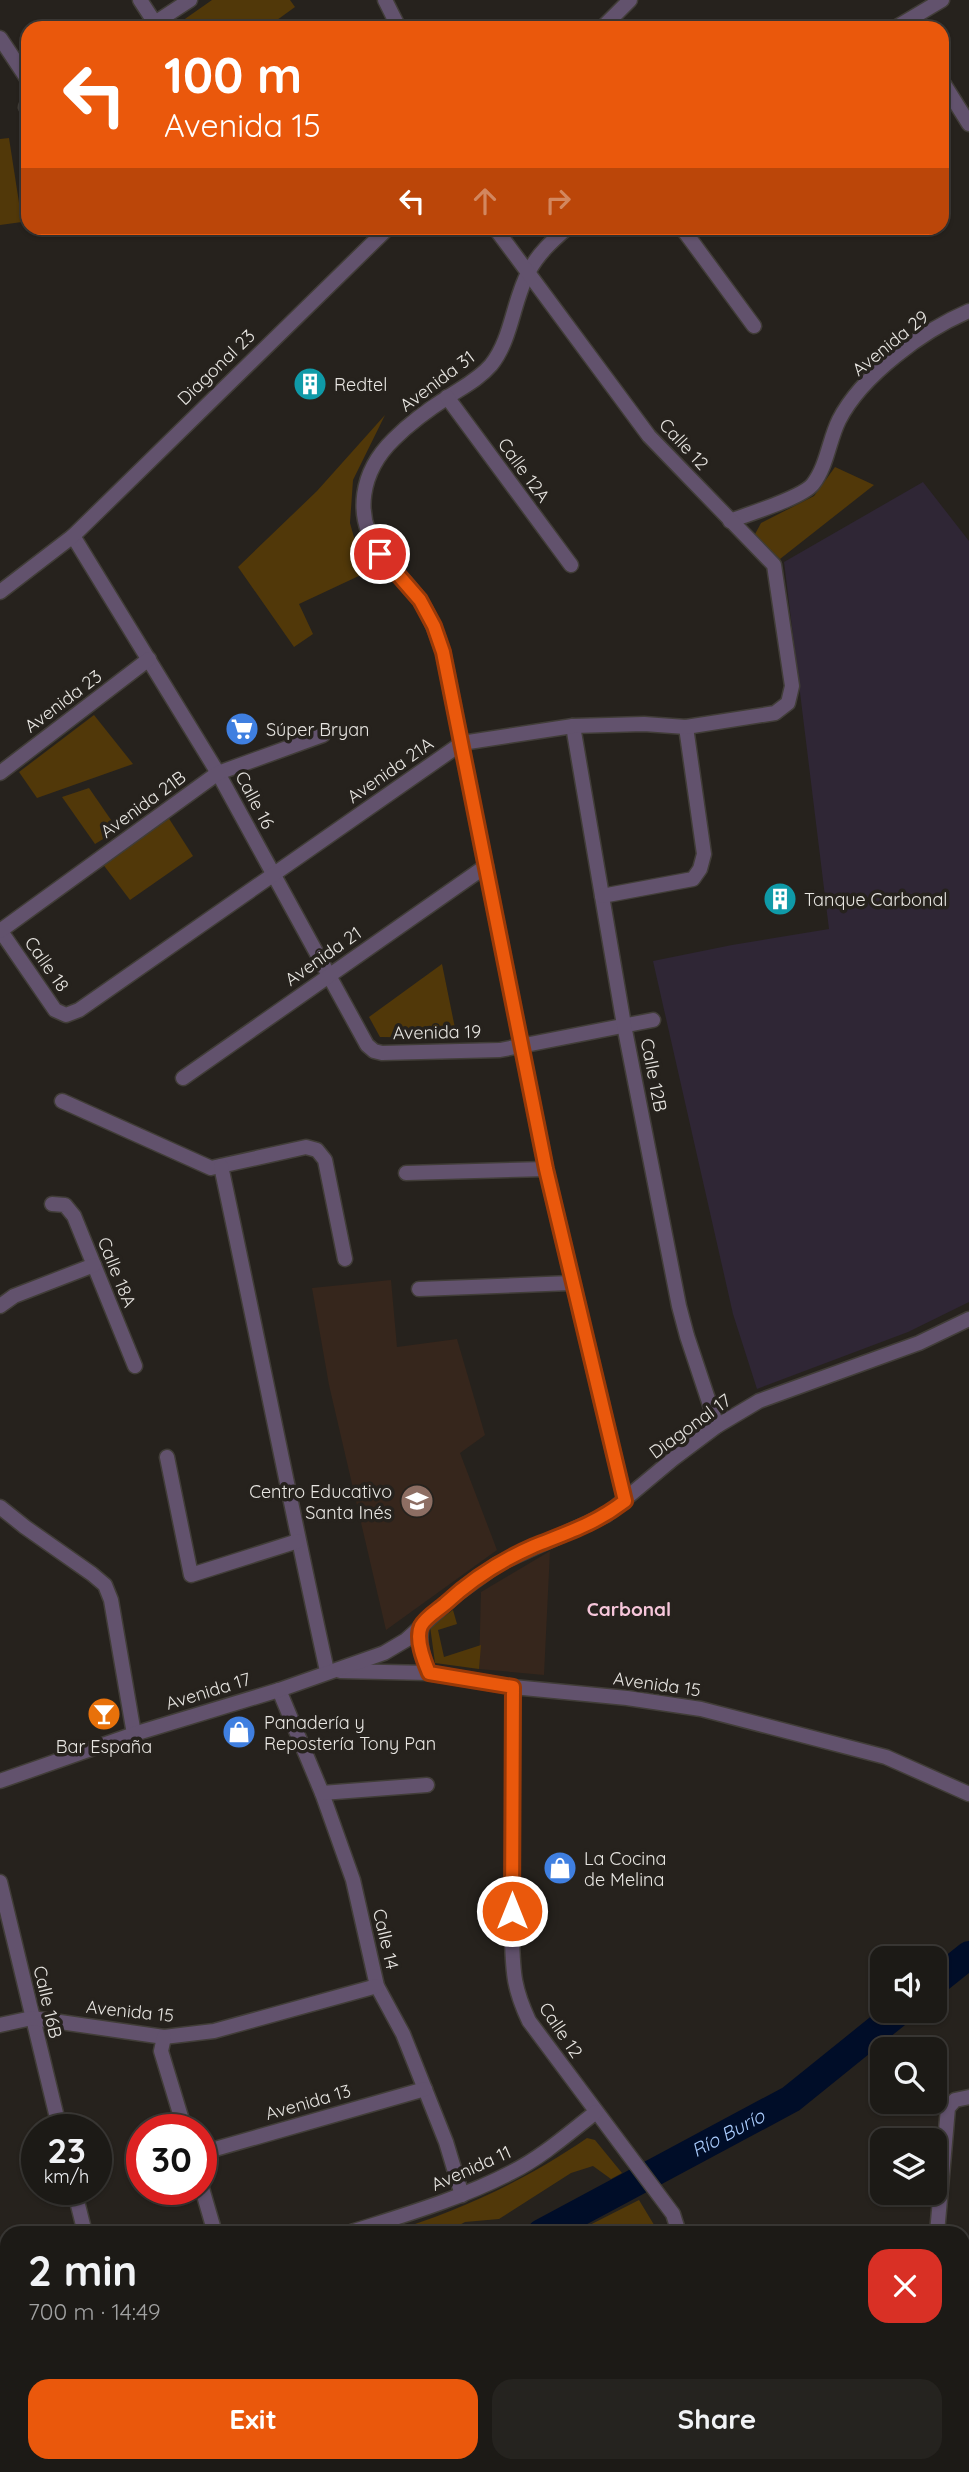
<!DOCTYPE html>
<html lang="en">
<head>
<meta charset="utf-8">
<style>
	body { margin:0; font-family:Quicksand,sans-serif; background:#25231f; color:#f1f3f6; height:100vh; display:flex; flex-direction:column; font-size:26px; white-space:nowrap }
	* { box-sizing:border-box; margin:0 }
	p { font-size:23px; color:#a0a1a1 }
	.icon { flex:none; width:38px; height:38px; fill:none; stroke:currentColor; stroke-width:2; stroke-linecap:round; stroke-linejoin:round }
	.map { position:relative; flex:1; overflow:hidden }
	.panel { position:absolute; left:0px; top:2226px; width:970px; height:247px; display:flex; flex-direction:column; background:#1c1a16; border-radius:21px 21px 0 0; box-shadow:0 2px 5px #0004,0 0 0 2px #3a3835 }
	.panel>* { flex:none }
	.hud { position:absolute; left:21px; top:21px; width:928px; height:214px; border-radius:21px; box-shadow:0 2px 5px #0004,0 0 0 2px #3a3835; background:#ea580c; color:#fff; overflow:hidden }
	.tools { position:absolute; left:870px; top:1946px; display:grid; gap:14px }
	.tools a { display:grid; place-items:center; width:77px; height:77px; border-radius:14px; background:#1c1a16; box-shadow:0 2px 5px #0004,0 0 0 2px #3a3835; font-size:35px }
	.speed { position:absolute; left:21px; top:2114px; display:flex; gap:14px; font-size:35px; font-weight:700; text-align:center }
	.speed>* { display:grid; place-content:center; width:91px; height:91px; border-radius:50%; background:#1c1a16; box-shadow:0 2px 5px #0004,0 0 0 2px #3a3835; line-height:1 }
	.speed small { font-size:18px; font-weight:400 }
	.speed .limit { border:10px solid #d22; background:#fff; color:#111 }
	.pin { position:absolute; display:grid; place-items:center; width:60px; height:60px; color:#fff; margin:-30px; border:4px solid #fff; border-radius:50%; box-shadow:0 2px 7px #0007 }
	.me { position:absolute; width:77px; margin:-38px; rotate:0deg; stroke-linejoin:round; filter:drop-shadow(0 0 5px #0008) }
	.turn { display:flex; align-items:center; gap:24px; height:147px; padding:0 28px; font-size:32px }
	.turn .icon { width:91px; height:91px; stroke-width:2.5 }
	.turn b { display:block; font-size:49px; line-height:60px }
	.lanes { display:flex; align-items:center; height:66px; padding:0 28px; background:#0003; justify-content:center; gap:35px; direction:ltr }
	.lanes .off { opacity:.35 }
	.round { display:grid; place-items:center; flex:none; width:74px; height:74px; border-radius:21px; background:#25231f }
	.summary { display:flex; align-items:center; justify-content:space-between; height:119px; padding:0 28px }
	h1 { font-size:42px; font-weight:700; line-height:52px }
	.action { display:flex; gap:14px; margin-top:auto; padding:14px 28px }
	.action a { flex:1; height:80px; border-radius:21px; background:#ea580c; color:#fff; font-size:28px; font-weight:700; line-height:80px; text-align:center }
	.action a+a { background:#25231f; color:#f1f3f6 }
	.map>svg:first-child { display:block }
	.industrial { fill:#2f2635 }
	.education { fill:#36261c }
	.green { fill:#513809 }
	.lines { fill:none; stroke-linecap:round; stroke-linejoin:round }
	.river { stroke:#000d28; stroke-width:28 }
	.minor-casing { stroke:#413d38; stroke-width:17 }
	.minor { stroke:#62526d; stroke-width:14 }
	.route-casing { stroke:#983908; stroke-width:18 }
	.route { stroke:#ea580c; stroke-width:12 }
	.labels { text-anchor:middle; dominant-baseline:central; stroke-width:7; stroke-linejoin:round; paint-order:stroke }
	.street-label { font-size:18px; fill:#e7e5e1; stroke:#26221d }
	.poi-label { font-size:18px; fill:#e7e5e1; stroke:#26221d; text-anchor:start }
	.neighbourhood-label { font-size:19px; font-weight:bold; fill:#f6c6da; stroke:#26221d }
	.water-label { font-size:19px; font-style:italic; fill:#aacdfe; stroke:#26221d }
</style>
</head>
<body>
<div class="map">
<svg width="969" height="2472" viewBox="0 0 969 2472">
	<rect width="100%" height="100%" fill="#26221d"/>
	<polygon class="industrial" points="923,482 969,541 969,1302 908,1332 757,1389 733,1314 653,961 732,945 829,929 784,562"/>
	<g class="education">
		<polygon points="391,1280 397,1347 457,1339 485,1435 460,1453 497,1550 386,1630 329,1385 312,1288"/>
		<polygon points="550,1551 544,1675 479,1669 481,1592"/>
	</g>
	<g class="green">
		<polygon points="212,0 290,0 295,7 266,28 172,28"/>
		<polygon points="9,138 22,222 0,225 0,139"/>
		<polygon points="385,415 353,480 350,523 358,552 378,567 299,604 313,634 294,647 238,567 317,491"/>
		<polygon points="835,467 874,485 780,559 754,536 761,523 814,496"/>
		<polygon points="94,715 133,764 37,798 19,772"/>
		<polygon points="89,788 118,830 95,844 62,797"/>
		<polygon points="168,817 193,856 130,900 102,863"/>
		<polygon points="442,964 457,1038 380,1037 369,1017"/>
		<polygon points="453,1610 457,1624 438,1630 444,1657 481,1645 479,1669 435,1663 430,1626"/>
		<path d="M587 2138 595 2140 622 2173 611 2179 593 2166 571 2173 499 2219 465 2222 445 2233H388C461 2210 523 2182 587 2138Z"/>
		<polygon points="639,2200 659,2233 574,2233"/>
		<polygon points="7,2451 7,2466 59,2466 32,2472 0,2472 0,2454"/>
		<polygon points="526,2466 691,2466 691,2472 525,2472"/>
	</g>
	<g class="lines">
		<g class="river">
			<polyline points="934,1983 969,1955"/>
			<path id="s1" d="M541 2233 791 2099 900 2011"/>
			<polyline points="122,2472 129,2466"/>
		</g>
		<defs>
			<g id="minor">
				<polyline points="140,0 155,23"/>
				<polyline points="385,0 399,28"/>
				<polyline points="147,28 190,0"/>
				<polyline points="602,28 630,0"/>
				<polyline points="895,28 942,0"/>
				<polyline points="0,38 28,80"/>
				<polyline points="942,81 969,124"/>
				<polyline points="26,107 28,106"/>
				<path d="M567 228C552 241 538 254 529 271 513 300 512 339 491 365 479 379 463 387 448 397 429 409 410 423 394 439 361 471 352 516 381 554 393 570 408 583 419 599 430 615 437 634 443 652L546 1169 625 1501"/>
				<polyline points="682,228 754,326"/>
				<polyline points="447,397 571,565"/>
				<path d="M730 521C748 514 802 498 813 484 827 466 829 440 839 420 862 375 924 330 969 311"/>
				<polyline points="73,536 218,773 367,1045 374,1051 382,1053 500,1050 653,1020"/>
				<polyline points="0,592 73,536 388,228"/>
				<polyline points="573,726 624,1025 679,1306 687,1336 717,1426"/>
				<polyline points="0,773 149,659"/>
				<polyline points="602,896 693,879 700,869 704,854 686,727"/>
				<polyline points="0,930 55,1010 66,1015 79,1010 462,743 573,726 644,724 686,727 775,713 788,703 792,686 774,565 649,436 495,228"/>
				<polyline points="0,931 218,773 323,735"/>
				<polyline points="183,1078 486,866"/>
				<polyline points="62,1101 211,1168 306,1147 317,1150 325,1160 345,1259"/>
				<path d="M221 1166C257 1334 290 1503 327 1671"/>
				<polyline points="406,1173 546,1169"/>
				<polyline points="52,1204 65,1205 74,1216 135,1366"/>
				<polyline points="419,1289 571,1283"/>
				<polyline points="0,1306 14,1296 94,1265"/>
				<polyline points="167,1457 191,1575 298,1541"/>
				<polyline points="0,1507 25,1527 92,1574 105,1585 111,1600 134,1734"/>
				<path d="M422 1625C418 1642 422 1658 429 1673"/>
				<polyline points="340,1671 429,1673 513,1687 627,1698 701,1709 886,1757 969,1794"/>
				<path d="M513 1687 512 1939C513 1974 514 1989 529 2021L673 2214 679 2233"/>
				<polyline points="279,1690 322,1793 353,1880 377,1986 403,2034 446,2142 462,2195"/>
				<polyline points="0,1781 134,1734 279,1690 384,1653 406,1640 458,1593 498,1564 606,1515 673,1459 717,1426 759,1401 919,1343 969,1319"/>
				<polyline points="322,1793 427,1785"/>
				<polyline points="0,1882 60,2130"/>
				<polyline points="0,2025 32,2018 164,2037 214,2031 377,1986"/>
				<polyline points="164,2037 161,2051 185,2130"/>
				<polyline points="201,2153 425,2089"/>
				<polyline points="201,2185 215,2233"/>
				<polyline points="74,2189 85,2233"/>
				<path d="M348 2233C404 2215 460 2199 512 2172 542 2157 569 2133 596 2112"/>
				<polyline points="937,2233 948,2108 955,2100 969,2097"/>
				<polyline points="962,2312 969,2313"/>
				<polyline points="0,2381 7,2410"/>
				<polyline points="0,2442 7,2440"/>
				<polyline points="710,2466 710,2472"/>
				<polyline points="303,2472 304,2466"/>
				<polyline points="920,2472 921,2466"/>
			</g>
		</defs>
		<use href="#minor" class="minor-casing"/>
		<use href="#minor" class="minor"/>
	</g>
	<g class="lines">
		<defs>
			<path id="route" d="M380 554 420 600 434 626 443 652 546 1169 625 1501C595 1524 569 1532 534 1546 502 1560 471 1580 445 1604 438 1610 425 1618 421 1626 415 1639 424 1661 429 1673L513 1687 512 1911"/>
		</defs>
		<use href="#route" class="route-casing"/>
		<use href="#route" class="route"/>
	</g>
	<defs>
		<symbol id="building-disc" viewBox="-11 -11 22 22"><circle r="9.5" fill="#0f9aa8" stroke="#26221d"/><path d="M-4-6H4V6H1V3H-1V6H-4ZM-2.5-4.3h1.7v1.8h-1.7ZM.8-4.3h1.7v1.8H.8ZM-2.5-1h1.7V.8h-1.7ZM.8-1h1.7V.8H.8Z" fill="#fff"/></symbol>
		<symbol id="supermarket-disc" viewBox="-11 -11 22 22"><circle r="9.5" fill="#3f7fe0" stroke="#26221d"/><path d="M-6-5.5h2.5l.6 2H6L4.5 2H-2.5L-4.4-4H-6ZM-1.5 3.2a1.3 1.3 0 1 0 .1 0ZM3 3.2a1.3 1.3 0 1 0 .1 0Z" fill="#fff"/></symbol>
		<symbol id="school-disc" viewBox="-11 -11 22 22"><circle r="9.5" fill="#8d6e63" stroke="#26221d"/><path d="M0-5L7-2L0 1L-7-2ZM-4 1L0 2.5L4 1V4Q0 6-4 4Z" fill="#fff"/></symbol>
		<symbol id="bar-disc" viewBox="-11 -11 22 22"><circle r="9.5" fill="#e8710a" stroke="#26221d"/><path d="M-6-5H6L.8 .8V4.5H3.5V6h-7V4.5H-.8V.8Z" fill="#fff"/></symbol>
		<symbol id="shop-disc" viewBox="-11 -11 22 22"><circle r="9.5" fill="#3f7fe0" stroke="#26221d"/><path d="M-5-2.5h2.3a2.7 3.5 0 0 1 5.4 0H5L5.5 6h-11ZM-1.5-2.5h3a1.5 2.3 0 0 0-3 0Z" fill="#fff"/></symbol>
	</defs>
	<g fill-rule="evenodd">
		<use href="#building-disc" x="291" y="365" width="38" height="38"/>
		<use href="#supermarket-disc" x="223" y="710" width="38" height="38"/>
		<use href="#building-disc" x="761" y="880" width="38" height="38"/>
		<use href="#school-disc" x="398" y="1482" width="38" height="38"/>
		<use href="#bar-disc" x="85" y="1695" width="38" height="38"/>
		<use href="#shop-disc" x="220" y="1713" width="38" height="38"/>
		<use href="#shop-disc" x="541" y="1849" width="38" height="38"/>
	</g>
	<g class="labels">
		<g class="street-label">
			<text transform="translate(890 343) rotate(-39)">Avenida 29</text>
			<text transform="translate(216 367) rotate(-44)">Diagonal 23</text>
			<text transform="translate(437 381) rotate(-37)">Avenida 31</text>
			<text transform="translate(684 444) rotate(47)">Calle 12</text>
			<text transform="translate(524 470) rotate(54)">Calle 12A</text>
			<text transform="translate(63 701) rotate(-37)">Avenida 23</text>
			<text transform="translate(390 770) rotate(-35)">Avenida 21A</text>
			<text transform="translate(255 800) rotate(62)">Calle 16</text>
			<text transform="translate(143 804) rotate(-36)">Avenida 21B</text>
			<text transform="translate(323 956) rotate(-35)">Avenida 21</text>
			<text transform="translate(47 964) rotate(55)">Calle 18</text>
			<text transform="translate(437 1032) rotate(-1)">Avenida 19</text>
			<text transform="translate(654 1075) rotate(79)">Calle 12B</text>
			<text transform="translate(117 1272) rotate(68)">Calle 18A</text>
			<text transform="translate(690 1426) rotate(-36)">Diagonal 17</text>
			<text transform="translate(657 1684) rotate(8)">Avenida 15</text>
			<text transform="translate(208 1691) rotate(-17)">Avenida 17</text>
			<text transform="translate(386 1939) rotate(77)">Calle 14</text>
			<text transform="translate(48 2002) rotate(77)">Calle 16B</text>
			<text transform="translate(130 2011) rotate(6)">Avenida 15</text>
			<text transform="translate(561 2030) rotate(56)">Calle 12</text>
			<text transform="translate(308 2102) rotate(-16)">Avenida 13</text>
			<text transform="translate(471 2168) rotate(-24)">Avenida 11</text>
		</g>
		<g class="poi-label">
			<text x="334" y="384">Redtel</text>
			<text x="266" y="729">Súper Bryan</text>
			<text x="804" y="899">Tanque Carbonal</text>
			<text x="392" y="1491" text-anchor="end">Centro Educativo<tspan x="392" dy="21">Santa Inés</tspan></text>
			<text x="264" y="1722">Panadería y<tspan x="264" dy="21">Repostería Tony Pan</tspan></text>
			<text x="104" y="1746" text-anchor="middle">Bar España</text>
			<text x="584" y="1858">La Cocina<tspan x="584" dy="21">de Melina</tspan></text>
		</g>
		<g class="neighbourhood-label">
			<text x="629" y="1609">Carbonal</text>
		</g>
		<g class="water-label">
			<text stroke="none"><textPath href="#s1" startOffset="212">Río Burío</textPath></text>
		</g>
	</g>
</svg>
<div class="tools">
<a><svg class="icon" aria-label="sound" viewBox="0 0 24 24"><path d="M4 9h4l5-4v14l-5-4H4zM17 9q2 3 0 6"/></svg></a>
<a><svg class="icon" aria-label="search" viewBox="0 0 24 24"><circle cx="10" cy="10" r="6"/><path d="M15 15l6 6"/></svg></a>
<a><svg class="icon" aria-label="layers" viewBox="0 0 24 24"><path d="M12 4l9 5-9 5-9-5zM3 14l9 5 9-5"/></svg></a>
</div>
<div class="speed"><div>23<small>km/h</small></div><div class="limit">30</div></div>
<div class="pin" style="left:380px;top:554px;background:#d93025"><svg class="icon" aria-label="arrive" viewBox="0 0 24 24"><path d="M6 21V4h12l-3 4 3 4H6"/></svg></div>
<svg class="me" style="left:512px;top:1911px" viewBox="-20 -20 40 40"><circle r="17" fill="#ea580c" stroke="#fff" stroke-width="3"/><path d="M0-11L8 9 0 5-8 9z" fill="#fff"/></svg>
<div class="hud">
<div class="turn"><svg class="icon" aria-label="left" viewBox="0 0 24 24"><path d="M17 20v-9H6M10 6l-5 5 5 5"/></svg><div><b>100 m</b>Avenida 15</div></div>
<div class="lanes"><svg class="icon" aria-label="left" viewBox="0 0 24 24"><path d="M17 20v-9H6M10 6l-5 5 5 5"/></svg><svg class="icon off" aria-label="ahead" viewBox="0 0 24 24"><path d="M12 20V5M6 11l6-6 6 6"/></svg><svg class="icon off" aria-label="right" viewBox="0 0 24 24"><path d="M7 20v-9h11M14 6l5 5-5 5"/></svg></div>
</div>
<section class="panel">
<div class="summary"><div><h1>2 min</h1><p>700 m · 14:49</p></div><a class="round" style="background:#d93025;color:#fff"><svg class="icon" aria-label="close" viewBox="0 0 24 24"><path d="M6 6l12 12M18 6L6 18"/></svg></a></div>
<div class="action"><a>Exit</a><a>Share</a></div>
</section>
</div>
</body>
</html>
